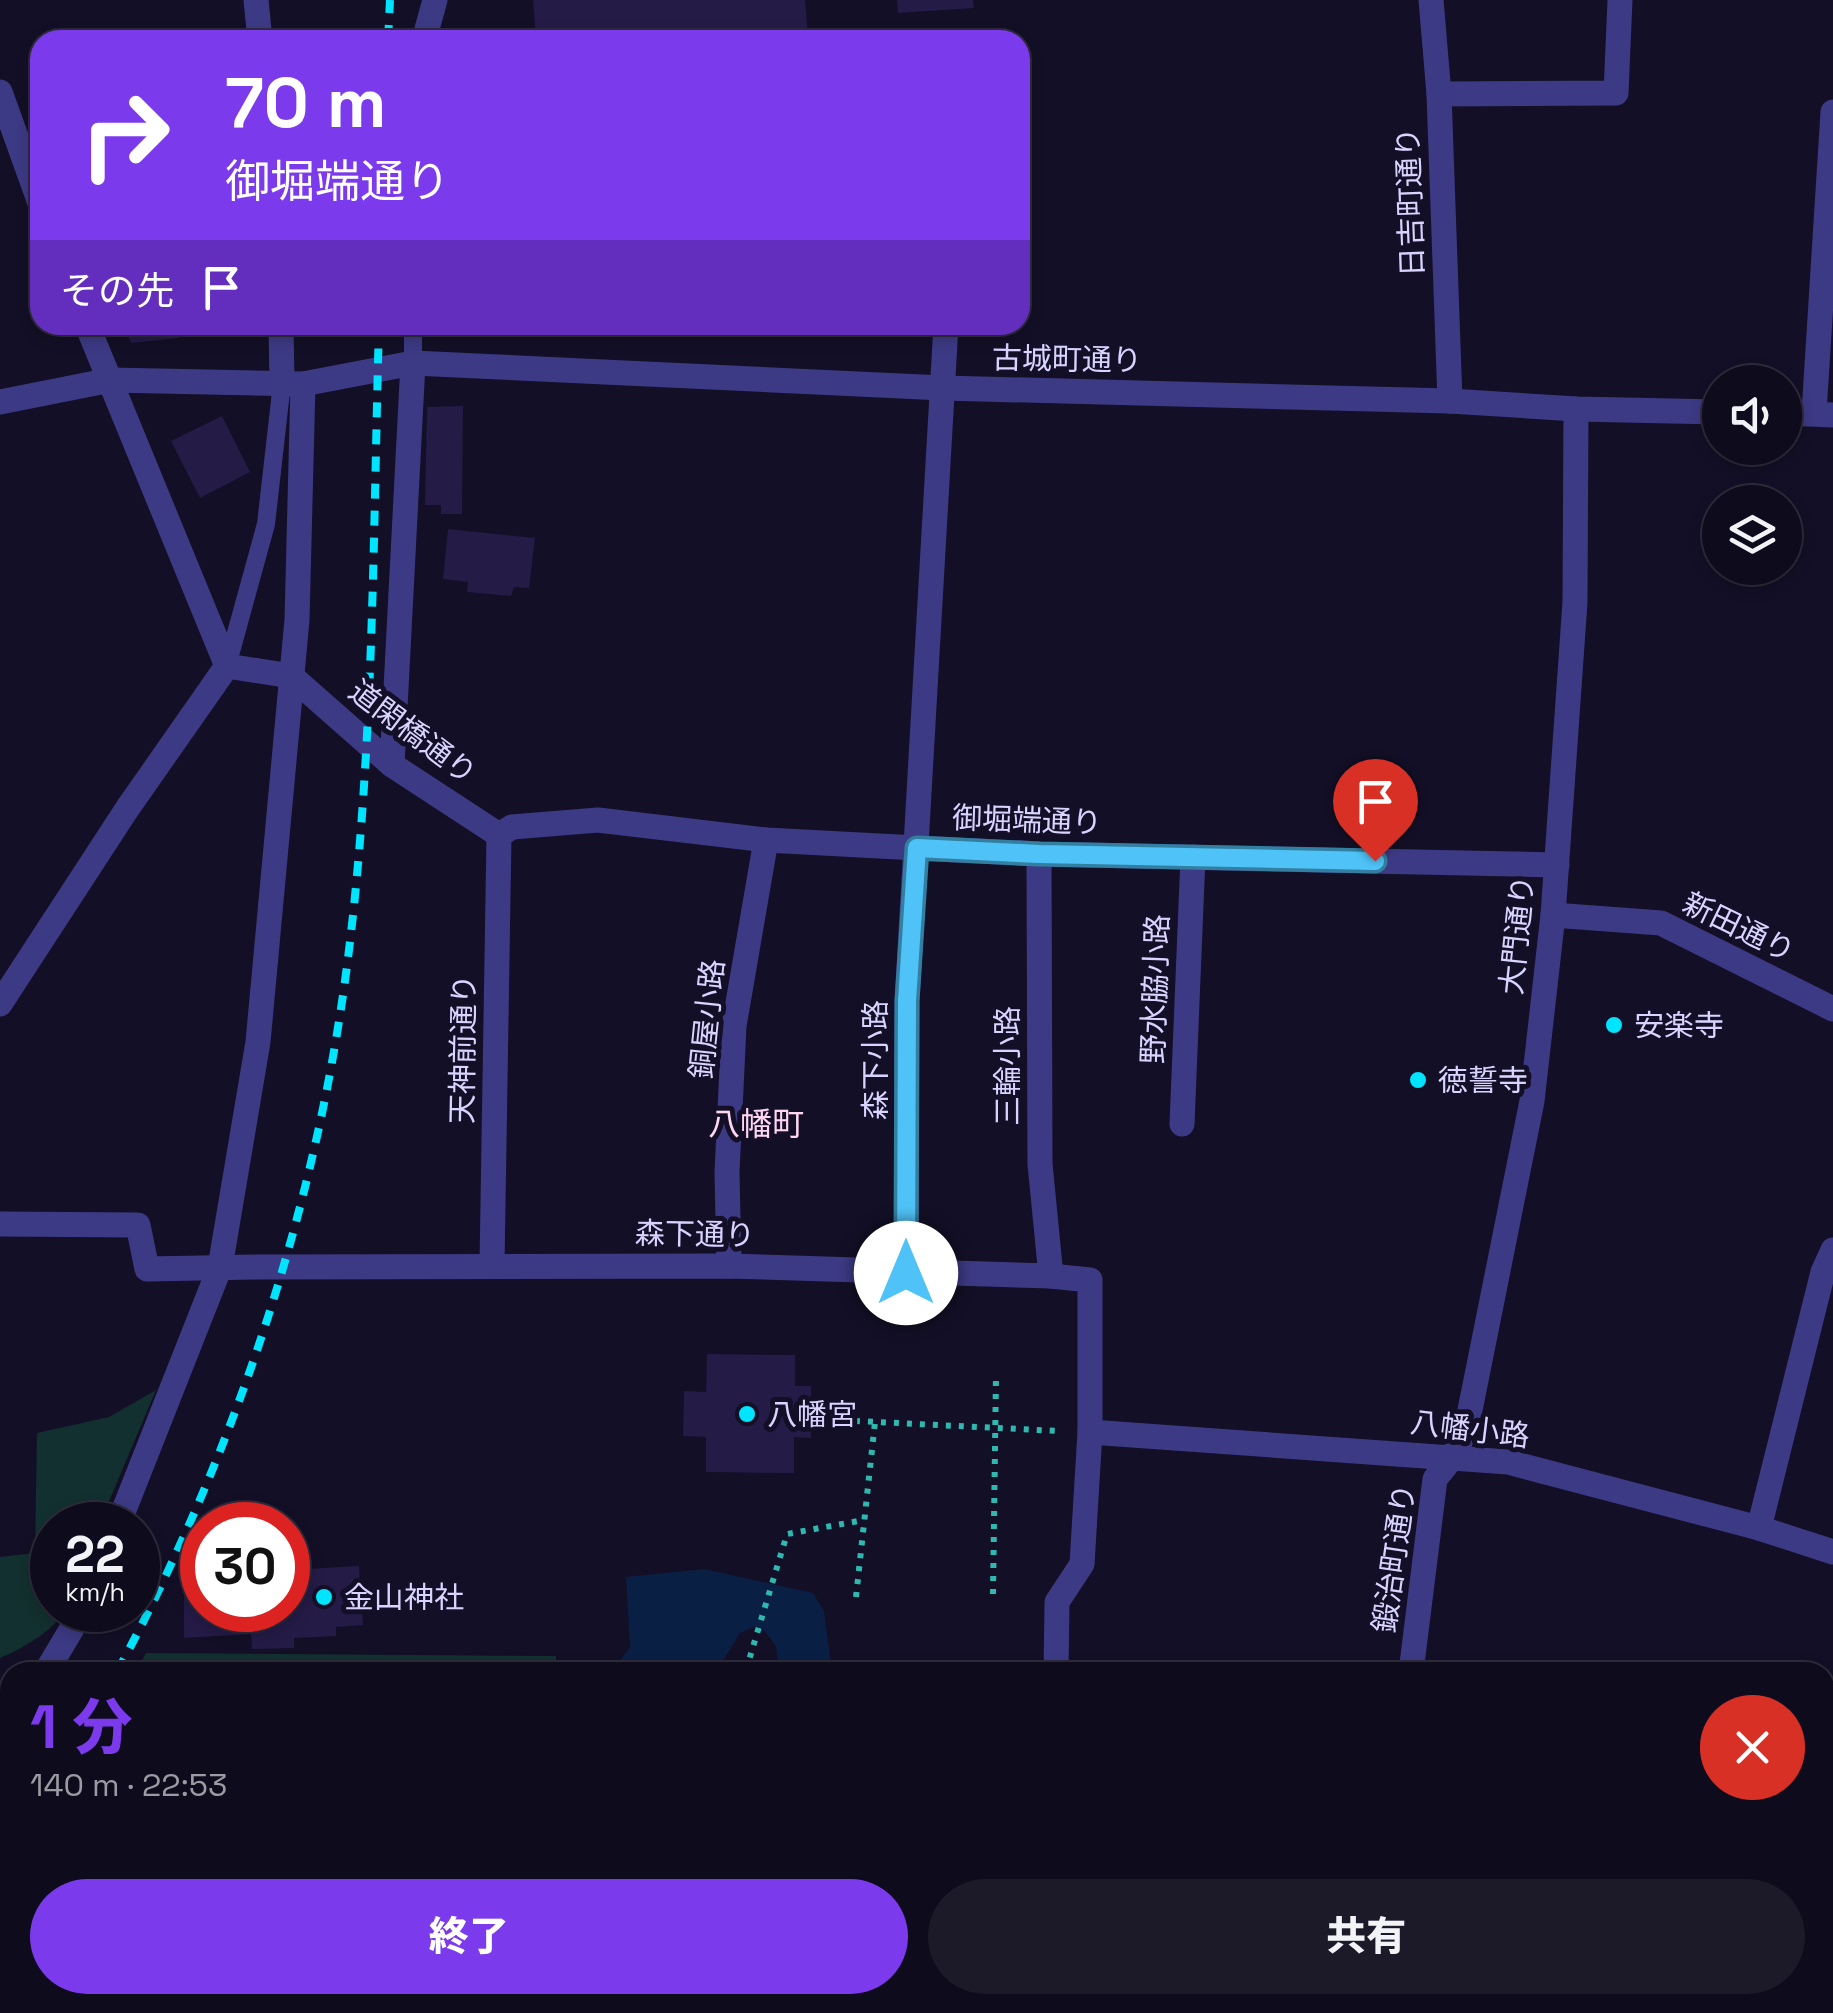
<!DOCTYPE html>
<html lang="ja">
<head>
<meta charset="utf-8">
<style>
	body { margin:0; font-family:"Space Grotesk","Noto Sans JP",sans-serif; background:#1c1929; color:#f1f3f6; height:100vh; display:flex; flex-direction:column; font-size:38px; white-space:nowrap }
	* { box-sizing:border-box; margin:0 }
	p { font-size:32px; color:#9b9ba3 }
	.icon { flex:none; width:55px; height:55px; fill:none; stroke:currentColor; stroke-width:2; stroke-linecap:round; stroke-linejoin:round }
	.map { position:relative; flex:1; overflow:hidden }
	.side { position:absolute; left:0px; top:1662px; width:1835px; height:352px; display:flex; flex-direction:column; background:#0e0b1c; border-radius:30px 30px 0 0; box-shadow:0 5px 15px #0003,0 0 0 2px #2e2b3b }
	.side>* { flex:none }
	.top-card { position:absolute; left:30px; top:30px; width:1000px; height:305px; border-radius:30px; box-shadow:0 5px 15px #0003,0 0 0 2px #2e2b3b; background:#7c3aed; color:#fff; overflow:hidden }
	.fabs { position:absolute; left:1702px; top:365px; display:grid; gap:20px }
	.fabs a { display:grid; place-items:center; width:100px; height:100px; border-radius:50%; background:#0e0b1c; box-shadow:0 5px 15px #0003,0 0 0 2px #2e2b3b; font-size:50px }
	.speed { position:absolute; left:30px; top:1502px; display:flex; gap:20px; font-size:50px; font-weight:700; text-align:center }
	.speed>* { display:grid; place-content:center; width:130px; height:130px; border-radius:50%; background:#0e0b1c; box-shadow:0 5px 15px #0003,0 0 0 2px #2e2b3b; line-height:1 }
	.speed small { font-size:25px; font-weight:400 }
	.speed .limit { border:15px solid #d22; background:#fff; color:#111 }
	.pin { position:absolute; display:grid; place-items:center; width:85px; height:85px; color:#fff; margin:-102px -42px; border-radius:50% 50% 50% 0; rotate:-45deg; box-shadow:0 0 10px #0007 }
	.pin .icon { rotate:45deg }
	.me { position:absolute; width:110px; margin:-55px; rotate:0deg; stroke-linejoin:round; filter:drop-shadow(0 0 8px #0008) }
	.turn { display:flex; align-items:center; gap:35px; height:210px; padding:0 30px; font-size:45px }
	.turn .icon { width:130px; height:130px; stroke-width:2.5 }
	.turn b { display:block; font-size:70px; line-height:85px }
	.then { display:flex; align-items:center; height:95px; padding:0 30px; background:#0003; gap:20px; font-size:38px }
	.round { display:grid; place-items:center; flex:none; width:105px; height:105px; border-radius:52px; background:#1c1929 }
	.overview { display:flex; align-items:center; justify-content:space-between; height:170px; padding:0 30px }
	h1 { font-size:60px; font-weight:800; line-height:75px; color:#7c3aed }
	.action { display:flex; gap:20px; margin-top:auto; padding:20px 30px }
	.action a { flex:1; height:115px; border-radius:60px; background:#7c3aed; color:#fff; font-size:40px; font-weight:800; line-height:115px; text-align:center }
	.action a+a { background:#1c1929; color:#f1f3f6 }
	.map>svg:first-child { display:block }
	.green { fill:#12302f }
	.water { fill:#0a1f44 }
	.building { fill:#241b47 }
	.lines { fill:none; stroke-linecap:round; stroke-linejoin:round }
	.path { stroke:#2fb8b0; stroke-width:6; stroke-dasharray:5 8; stroke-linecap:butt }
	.service { stroke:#3d3a85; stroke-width:18 }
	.minor { stroke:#3d3a85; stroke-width:25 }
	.tertiary { stroke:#3d3a85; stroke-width:25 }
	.rail { stroke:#00e5ff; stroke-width:8; stroke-dasharray:15 12; stroke-linecap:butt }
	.route-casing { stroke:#337fa1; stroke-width:25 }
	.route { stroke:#4fc3f7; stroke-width:18 }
	.poi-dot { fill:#00e5ff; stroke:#130f26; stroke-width:4 }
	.labels { text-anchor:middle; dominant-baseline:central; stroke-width:10; stroke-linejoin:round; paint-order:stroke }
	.street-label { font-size:30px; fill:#d9d4ff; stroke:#130f26 }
	.poi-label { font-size:30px; fill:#d9d4ff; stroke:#130f26; text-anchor:start }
	.neighbourhood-label { font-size:32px; fill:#ffd6f0; stroke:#130f26 }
</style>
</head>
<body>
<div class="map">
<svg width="1833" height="2013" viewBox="0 0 1833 2013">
	<rect width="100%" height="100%" fill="#130f26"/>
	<g class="green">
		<path d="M156 1390 99 1525H52V1610H64C56 1630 20 1650 0 1658V1557L35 1553 37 1433 109 1417Z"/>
		<polygon points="146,1653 556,1656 556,1672 136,1672"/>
		<polygon points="10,1903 10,2005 569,2005 570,2013 0,2013 0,1917"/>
	</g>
	<polygon class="water" points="704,1569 813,1593 824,1611 832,1672 779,1672 776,1646 763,1629 753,1627 740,1633 724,1659 700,1672 612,1672 630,1647 626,1577"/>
	<g class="building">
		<polygon points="533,0 805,0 808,37 767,40 536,40"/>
		<polygon points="897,0 973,0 974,8 898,13"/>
		<polygon points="124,325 174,325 179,338 131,343"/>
		<polygon points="463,406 462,514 441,514 441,505 425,505 427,407"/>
		<polygon points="222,416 250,472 200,498 171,441"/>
		<polygon points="448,529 535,538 529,588 514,587 511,596 467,592 468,582 443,579"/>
		<polygon points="707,1354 795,1355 795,1386 811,1386 811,1438 794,1437 794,1473 706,1472 706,1437 683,1436 684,1391 706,1392"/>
		<polygon points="305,1556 306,1569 359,1566 363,1625 336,1627 336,1636 294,1638 294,1648 252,1649 251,1634 184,1638 184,1584 202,1583 202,1610 288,1610 288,1558"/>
	</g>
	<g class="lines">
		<g class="path">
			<polyline points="816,1419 1059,1431"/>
			<polyline points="993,1594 996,1375"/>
			<polyline points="856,1597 875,1422"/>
			<polyline points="746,1670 787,1534 864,1520"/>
		</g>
		<g class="service">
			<polyline points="413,363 413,325"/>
			<polyline points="227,666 266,524 282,383"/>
			<polyline points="776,2005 777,2013"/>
		</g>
		<g class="minor">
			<polyline points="256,0 260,40"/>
			<polyline points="1431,0 1439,94 1450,401"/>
			<polyline points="424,40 435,0"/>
			<polyline points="0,92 40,203"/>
			<polyline points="1439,94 1616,93 1620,0"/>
			<polyline points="87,325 227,666"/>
			<polyline points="281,325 282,383"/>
			<polyline points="227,666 291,676 392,765 499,835"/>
			<polyline points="392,765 413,363"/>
			<polyline points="499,835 512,827 598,820 766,840 917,848 1039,854 1557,865"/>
			<polyline points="1039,854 1040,1164 1051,1276"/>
			<polyline points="1553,915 1661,923 1833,1009"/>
			<polyline points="0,1004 127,809 227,666"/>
			<polyline points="1182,1124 1193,857"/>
			<polyline points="0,1224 138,1225 147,1269 254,1267 729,1266 1051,1276 1090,1280 1090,1432 1082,1564 1057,1602 1056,1672"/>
			<polyline points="492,1265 499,835"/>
			<polyline points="729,1266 727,1172 734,1026 766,840"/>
			<polyline points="906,1273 907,1001 946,325"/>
			<polyline points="1090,1432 1508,1462 1759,1528 1833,1552"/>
			<polyline points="1759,1528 1823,1272 1833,1250"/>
			<polyline points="1411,1672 1435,1479 1452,1458 1466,1430 1532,1101 1553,915 1575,602 1576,409"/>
			<polyline points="1030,2013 1030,2005"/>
			<polyline points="1369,2013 1370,2005"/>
		</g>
		<g class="tertiary">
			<polyline points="0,402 111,380 303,384 413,363 943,388 1450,401 1576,409 1720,412"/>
			<polyline points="1785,413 1833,415"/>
			<polyline points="1814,413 1833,112"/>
			<polyline points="118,1525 220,1267 258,1042 297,620 303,384"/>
			<polyline points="46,1672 83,1610"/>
			<polyline points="0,1761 10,1742"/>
		</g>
		<g class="rail">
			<polyline points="388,40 390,0"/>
			<path d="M117 1672C235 1453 317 1206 348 958 374 751 373 534 379 325"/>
			<polyline points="0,1867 10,1853"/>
		</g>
	</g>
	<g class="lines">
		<defs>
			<polyline id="route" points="906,1273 907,1001 917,848 1039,854 1375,861"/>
		</defs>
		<use href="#route" class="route-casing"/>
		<use href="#route" class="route"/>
	</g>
	<g class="poi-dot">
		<circle cx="1614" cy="1025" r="10"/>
		<circle cx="1418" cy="1080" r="10"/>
		<circle cx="747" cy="1414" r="10"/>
		<circle cx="324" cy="1597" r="10"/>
	</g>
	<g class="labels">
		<g class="street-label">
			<text transform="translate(1410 202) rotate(-92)">日吉町通り</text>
			<text transform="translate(1067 359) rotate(1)">古城町通り</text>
			<text transform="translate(413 732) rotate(37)">道閑橋通り</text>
			<text transform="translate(1027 820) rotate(2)">御堀端通り</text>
			<text transform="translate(1739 927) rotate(26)">新田通り</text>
			<text transform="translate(1517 935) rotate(-84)">大門通り</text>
			<text transform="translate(1155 989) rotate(-88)">野水脇小路</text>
			<text transform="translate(707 1019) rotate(-84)">銅屋小路</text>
			<text transform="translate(463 1049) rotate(-89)">天神前通り</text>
			<text transform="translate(875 1060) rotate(-90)">森下小路</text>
			<text transform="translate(1007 1066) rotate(-90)">三輪小路</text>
			<text transform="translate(695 1234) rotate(1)">森下通り</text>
			<text transform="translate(1470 1429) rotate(7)">八幡小路</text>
			<text transform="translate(1394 1558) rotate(-82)">鍛治町通り</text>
		</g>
		<g class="poi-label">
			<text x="1634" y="1025">安楽寺</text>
			<text x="1438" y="1080">徳誓寺</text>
			<text x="767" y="1414">八幡宮</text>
			<text x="344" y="1597">金山神社</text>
		</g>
		<g class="neighbourhood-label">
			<text x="756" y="1124">八幡町</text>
		</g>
	</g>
</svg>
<div class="fabs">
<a><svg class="icon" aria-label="sound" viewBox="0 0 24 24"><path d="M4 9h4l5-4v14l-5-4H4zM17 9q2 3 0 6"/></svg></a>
<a><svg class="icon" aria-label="layers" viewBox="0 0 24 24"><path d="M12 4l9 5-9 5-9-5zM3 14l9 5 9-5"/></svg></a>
</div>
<div class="speed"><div>22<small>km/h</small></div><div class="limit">30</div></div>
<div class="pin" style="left:1375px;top:861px;background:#d93025"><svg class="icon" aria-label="arrive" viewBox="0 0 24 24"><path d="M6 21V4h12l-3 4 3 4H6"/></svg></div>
<svg class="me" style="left:906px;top:1273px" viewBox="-20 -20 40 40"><circle r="19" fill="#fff"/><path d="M0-13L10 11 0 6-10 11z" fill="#4fc3f7"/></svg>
<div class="top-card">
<div class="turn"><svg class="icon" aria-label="right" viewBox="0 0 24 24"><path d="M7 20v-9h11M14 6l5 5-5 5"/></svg><div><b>70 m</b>御堀端通り</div></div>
<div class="then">その先<svg class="icon" aria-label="arrive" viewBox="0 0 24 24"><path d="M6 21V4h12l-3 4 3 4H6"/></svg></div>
</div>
<section class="side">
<div class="overview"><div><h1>1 分</h1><p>140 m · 22:53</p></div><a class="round" style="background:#d93025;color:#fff"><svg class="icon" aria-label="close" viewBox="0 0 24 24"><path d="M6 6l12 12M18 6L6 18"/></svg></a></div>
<div class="action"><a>終了</a><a>共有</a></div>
</section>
</div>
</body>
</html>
